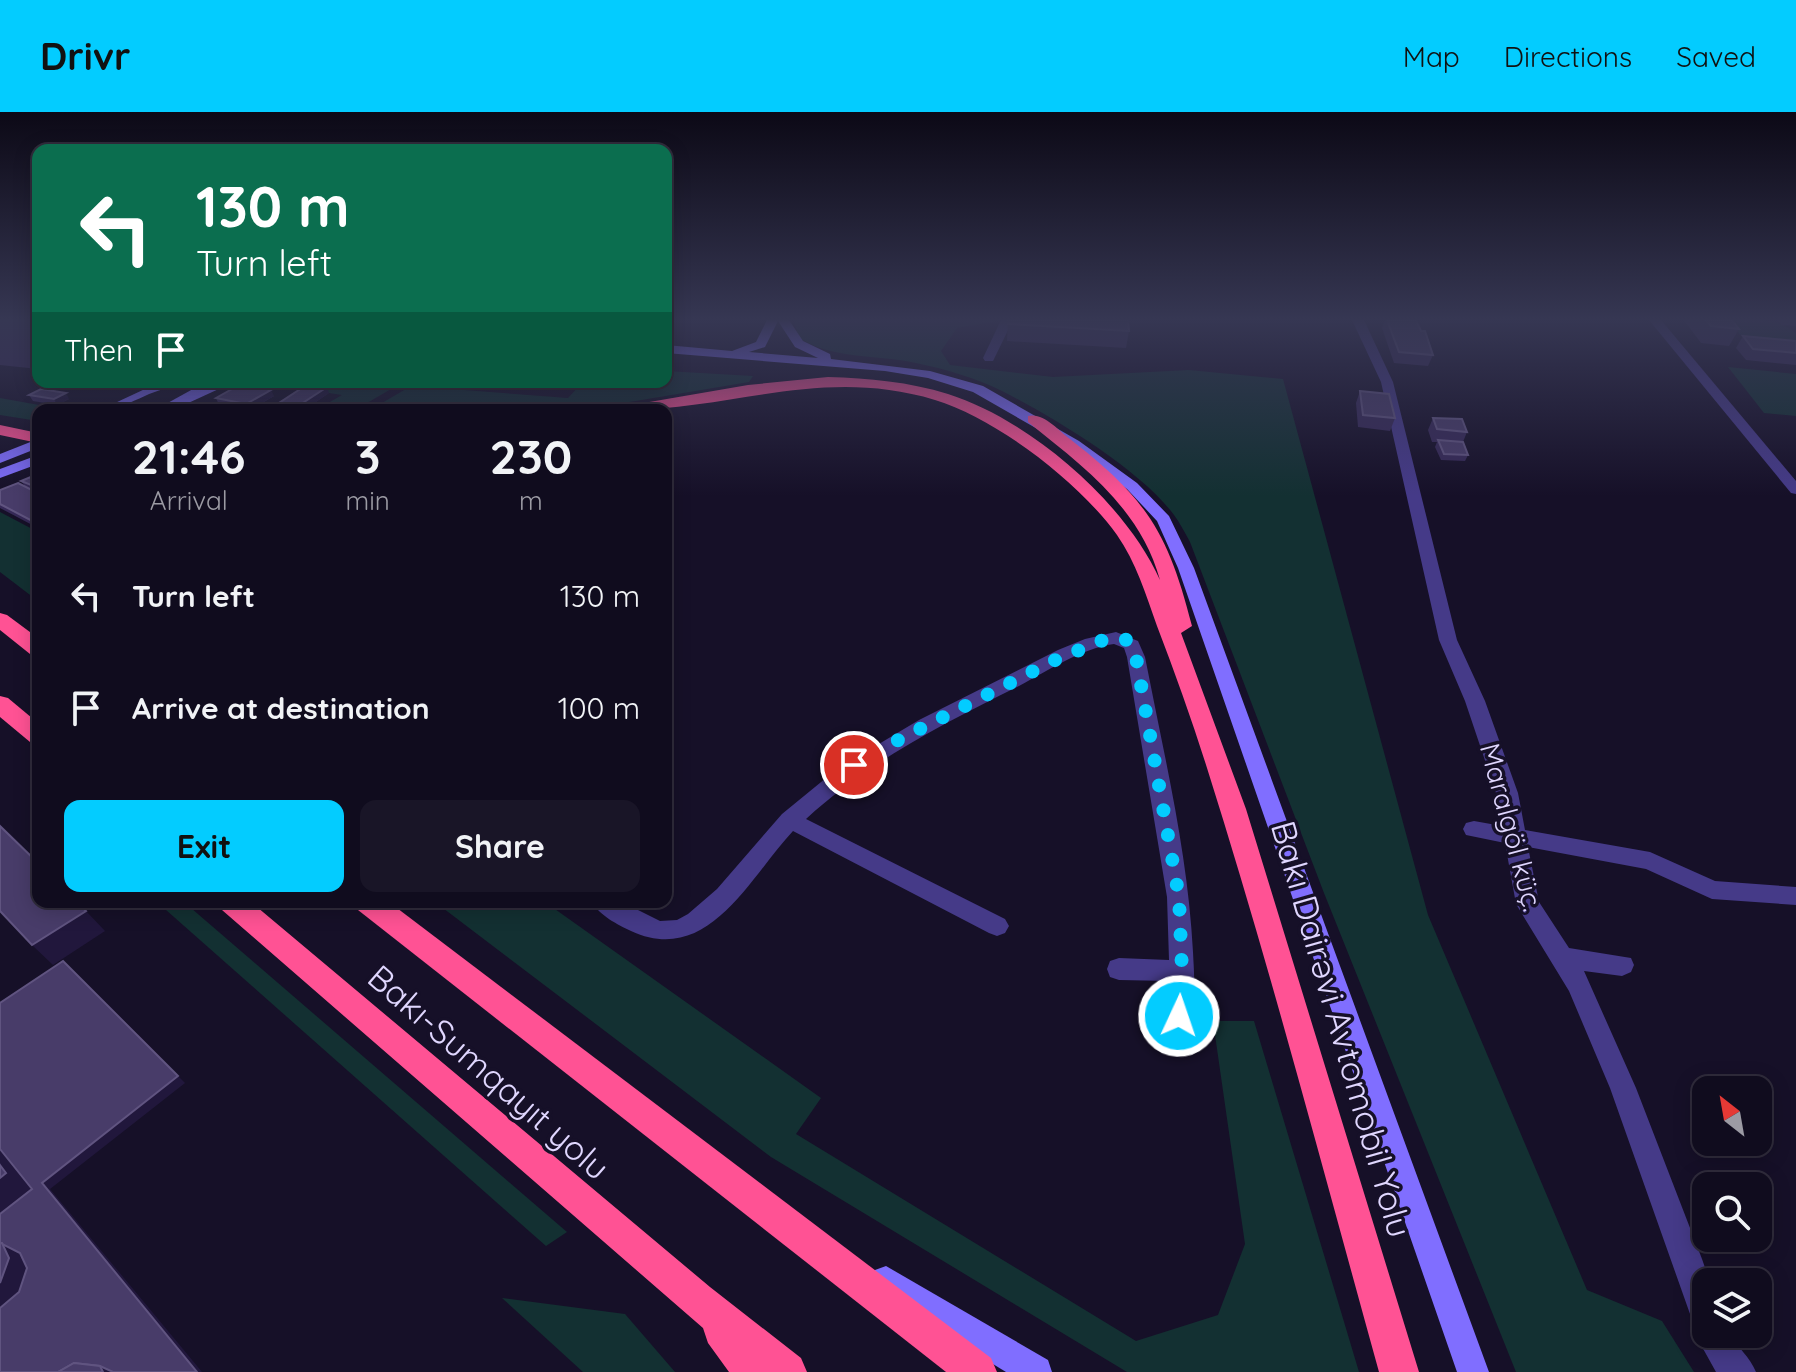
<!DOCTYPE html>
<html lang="en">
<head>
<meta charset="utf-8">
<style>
	body { margin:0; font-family:Quicksand,sans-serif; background:#191527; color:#f1f3f6; height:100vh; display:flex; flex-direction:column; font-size:30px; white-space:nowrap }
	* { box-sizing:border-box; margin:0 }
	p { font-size:26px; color:#9c9ba4 }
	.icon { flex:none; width:44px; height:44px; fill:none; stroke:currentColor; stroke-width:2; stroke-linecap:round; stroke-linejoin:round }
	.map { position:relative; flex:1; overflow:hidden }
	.drawer { position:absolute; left:32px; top:292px; width:640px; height:504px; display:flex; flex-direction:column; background:#100c1e; border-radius:16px; box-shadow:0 4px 20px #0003,0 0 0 2px #302c3c }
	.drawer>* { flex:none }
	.top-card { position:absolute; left:32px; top:32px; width:640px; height:244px; border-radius:16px; box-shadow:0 4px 20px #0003,0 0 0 2px #302c3c; background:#0b6e4f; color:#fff; overflow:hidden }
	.needle { width:52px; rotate:329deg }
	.fabs { position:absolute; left:1692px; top:964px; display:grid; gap:16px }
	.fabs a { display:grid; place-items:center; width:80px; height:80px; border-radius:16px; background:#100c1e; box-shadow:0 4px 20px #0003,0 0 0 2px #302c3c; font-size:40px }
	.pin { position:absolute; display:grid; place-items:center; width:68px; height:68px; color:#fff; margin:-34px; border:4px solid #fff; border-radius:50%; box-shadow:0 2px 8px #0007 }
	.me { position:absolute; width:88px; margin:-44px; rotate:3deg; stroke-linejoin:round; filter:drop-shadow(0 0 6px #0008) }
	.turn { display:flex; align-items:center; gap:28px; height:168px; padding:0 32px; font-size:36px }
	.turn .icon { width:104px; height:104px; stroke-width:2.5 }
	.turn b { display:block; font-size:56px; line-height:68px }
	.then { display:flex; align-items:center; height:76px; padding:0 32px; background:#0003; gap:16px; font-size:30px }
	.eta { display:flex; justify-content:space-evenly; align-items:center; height:136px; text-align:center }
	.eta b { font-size:48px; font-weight:800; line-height:56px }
	.primary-button { display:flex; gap:16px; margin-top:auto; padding:16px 32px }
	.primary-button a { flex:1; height:92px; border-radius:16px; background:#03ccff; color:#111; font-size:32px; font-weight:800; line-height:92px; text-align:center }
	.primary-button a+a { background:#191527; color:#f1f3f6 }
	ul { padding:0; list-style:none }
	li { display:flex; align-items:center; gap:24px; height:112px; padding:0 32px }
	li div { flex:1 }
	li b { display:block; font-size:30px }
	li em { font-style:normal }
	header { display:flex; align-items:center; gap:48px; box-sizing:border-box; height:112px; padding:0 40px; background:#03ccff; color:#111 }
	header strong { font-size:38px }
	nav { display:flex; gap:44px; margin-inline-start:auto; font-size:28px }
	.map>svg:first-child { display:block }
	.green { fill:#133032 }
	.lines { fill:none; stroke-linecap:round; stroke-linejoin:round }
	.street { fill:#453a88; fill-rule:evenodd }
	.secondary { fill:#806eff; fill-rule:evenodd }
	.highway { fill:#ff5294; fill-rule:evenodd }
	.wall { fill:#362957 }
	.shaded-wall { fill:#21173c }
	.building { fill:#483c69; stroke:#605480; stroke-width:2 }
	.route { stroke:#03ccff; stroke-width:14; stroke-dasharray:0 25.2 }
	.labels { text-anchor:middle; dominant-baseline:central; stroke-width:7; stroke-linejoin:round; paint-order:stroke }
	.street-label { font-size:28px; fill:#e0d7ff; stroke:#161028 }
	.near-street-label { font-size:34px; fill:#e0d7ff; stroke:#161028 }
</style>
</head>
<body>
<header>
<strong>Drivr</strong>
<nav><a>Map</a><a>Directions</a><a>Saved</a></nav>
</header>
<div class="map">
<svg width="1796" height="1260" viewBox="0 0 1796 1260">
	<rect width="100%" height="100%" fill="#161028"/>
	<g class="green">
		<path d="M794 208H1002L957 216 941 239 950 253 1053 265 1189 258 1283 267 1428 803 1587 1178 1662 1209 1694 1260H1516L1324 781 1190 430C1185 421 1180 411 1174 403 1141 358 1053 305 1002 279 976 266 945 257 916 251 876 242 835 248 799 226Z"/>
		<path d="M1728 208C1750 208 1780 204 1796 222V231L1743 226Z"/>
		<polygon points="1728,255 1796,262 1796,304 1764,301"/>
		<polygon points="666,259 753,264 749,270 582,298 370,298 411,274 568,286 583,270 666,270"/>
		<polygon points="258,270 403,270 355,298 316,298 342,283"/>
		<polygon points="0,286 67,298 38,298 38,309 0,303"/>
		<polygon points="0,400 38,420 38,489 0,460"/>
		<polygon points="157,790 184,790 567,1120 546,1134"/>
		<polygon points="435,790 545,790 821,986 796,1022 1136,1229 1218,1203 1245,1132 1213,909 1254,909 1359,1260 1127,1260 771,1045"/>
		<polygon points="502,1186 625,1202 675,1260 583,1260"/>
	</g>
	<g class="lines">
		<g class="street">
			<polygon points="1001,208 1013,208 993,249 985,249 983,246"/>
			<path d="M1352 208H1364L1393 270 1457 528 1485 589 1518 681 1525 718 1650 740 1715 769 1796 775V793L1712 787 1646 757 1528 735 1539 790 1569 836 1631 846 1634 853 1631 860 1622 864 1584 859 1636 976 1702 1147 1710 1170H1706V1222H1730C1738 1236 1750 1245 1756 1260H1716L1701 1233 1610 976 1569 879 1516 792 1505 731 1466 723 1463 717 1466 711 1474 709 1502 714 1496 681 1465 589 1439 528 1381 270Z"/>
			<polygon points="1649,208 1661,208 1796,369 1796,382 1791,381"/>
			<path d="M536 270H577C568 276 545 276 536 270Z"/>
			<path d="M1116 520 1138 529 1145 545C1164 643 1188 741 1193 840 1194 862 1197 892 1188 912L1179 915 1170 912 1166 904 1169 869 1119 868 1110 865 1107 857 1110 849 1119 846 1169 848 1167 785 1127 545 1124 536 1114 532C1080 537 1049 558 1019 574 943 612 869 649 806 707L1005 807 1009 814 1005 821 997 824 989 821 793 719C749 766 708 855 631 819 618 813 599 803 592 790H622L660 809 677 808 688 802 717 777 782 702 837 657 919 608 1058 538 1085 527Z"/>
		</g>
		<g class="secondary">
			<path d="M767 208H789L803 229 830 242 831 247 930 259 983 274 1079 329 1137 371 1169 404 1194 456 1489 1260H1457L1178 456 1157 409 1127 377 1069 335 973 280 928 266 885 259 666 241V233L732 239 756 230ZM778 209 795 235 818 246 749 240 765 235Z"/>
			<path d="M160 270H197L205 275 217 270H234L173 298H155L193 277C160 266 132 298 100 298Z"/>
			<polygon points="38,327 38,336 0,351 0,342"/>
			<polygon points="38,343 38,352 0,366 0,357"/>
			<polygon points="886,1154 1048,1248 1052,1260 1006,1260 875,1180 871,1169 875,1158"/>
		</g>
		<g class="highway">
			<path d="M828 265C869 266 909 270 948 282 1030 308 1125 390 1160 468 1140 396 1084 355 1028 310V304C1043 300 1058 318 1070 327 1147 387 1168 420 1192 514L1181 521 1246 697 1419 1260H1379C1323 1058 1270 855 1207 656 1192 608 1175 561 1157 514 1146 483 1136 450 1117 423 1079 370 997 307 935 288 822 254 734 298 624 298L632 293 748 273Z"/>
			<polygon points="0,313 38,321 38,331 0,323"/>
			<polygon points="0,501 7,503 38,526 38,544 30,542 0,518"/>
			<polygon points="0,584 8,586 38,611 38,632 30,630 0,605"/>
			<polygon points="218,790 251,790 710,1175 801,1246 807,1260 729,1260 708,1231 703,1216 222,798"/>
			<polygon points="354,790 389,790 991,1246 997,1260 946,1260 358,798"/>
		</g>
	</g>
	<g class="wall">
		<polygon points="0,208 38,208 38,257 0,253"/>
		<polygon points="1008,208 1129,219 1126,236 1007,229"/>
		<polygon points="1385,208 1416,208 1433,243 1428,254 1394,251 1382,216"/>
		<polygon points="1684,208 1732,208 1739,217 1729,234 1701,231"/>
		<polygon points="1778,208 1796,208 1796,214 1782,213"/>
		<polygon points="1743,224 1796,229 1796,253 1746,248 1736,236"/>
		<polygon points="1360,279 1395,306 1390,319 1358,315 1356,291"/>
		<polygon points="329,281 304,298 282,297 279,291"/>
		<polygon points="29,283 69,287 57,293 33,289"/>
		<polygon points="274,284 250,298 219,293 216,286"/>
		<polygon points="1433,306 1467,320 1463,330 1468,343 1465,349 1441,348 1435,335 1437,330 1432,330 1428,318"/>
		<polygon points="38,362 36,380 38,381 38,416 0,396 0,378 25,374 21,369"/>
	</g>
	<g class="shaded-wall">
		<polygon points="28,208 38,208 38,224 31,213"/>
		<polygon points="327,275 329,281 304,298 300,298 298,294"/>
		<polygon points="271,278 274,284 249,298 246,292"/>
		<polygon points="66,281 69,287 57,293 54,287"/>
		<polygon points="38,370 38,379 35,380 31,373"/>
		<polygon points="86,799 105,819 53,853 32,833"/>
		<polygon points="63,849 185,971 50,1077 202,1260 197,1260 42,1071"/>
		<polygon points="0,1032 41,1083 0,1115"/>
		<polygon points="2,1131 29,1146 36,1161 0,1212 0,1171"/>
		<polygon points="100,1254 113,1260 103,1260"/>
	</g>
	<g class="building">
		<polygon points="1008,208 1128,208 1129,219 1008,212"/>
		<polygon points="1387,208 1416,208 1421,219 1425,219 1433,243 1399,240"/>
		<polygon points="1706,208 1732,208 1739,217 1711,214"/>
		<polygon points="1743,224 1796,229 1796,241 1753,237"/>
		<polygon points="241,272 271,278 246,292 216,286"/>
		<polygon points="308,272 327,275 298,294 279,291"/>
		<polygon points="41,277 66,281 54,287 29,283"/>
		<polygon points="1360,279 1389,282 1395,306 1363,303"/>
		<polygon points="1433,306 1462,307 1467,320 1437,317"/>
		<polygon points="1438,328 1463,330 1468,343 1444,342"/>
		<polygon points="38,362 38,370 31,373 21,369"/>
		<polygon points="18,371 38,381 38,412 0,392 0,378"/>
		<polygon points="0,714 38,751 38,790 77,790 86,799 32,833 0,799"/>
		<polygon points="63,849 178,964 42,1071 197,1260 113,1260 100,1254 74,1251 58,1260 0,1260 0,1196 19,1180 27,1156 20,1141 0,1131 0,1102 32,1077 0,1037 0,891"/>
		<polygon points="0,1053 6,1061 0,1066"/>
		<polygon points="0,1131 2,1131 9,1146 0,1171"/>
		<polygon points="74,1251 100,1254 103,1260 58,1260"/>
	</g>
	<linearGradient id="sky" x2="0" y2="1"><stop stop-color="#0c0916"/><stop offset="0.54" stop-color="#363753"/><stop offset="1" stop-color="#363753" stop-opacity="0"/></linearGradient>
	<rect width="1796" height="384" fill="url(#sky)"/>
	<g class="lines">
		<polyline class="route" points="854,653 873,641 1053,549 1108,526 1125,527 1132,533 1136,545 1179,785 1182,859 1179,904"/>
	</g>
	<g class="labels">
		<g class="street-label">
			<text transform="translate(1512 715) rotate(75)">Maralgöl küç.</text>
		</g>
		<g class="near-street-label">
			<text transform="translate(1342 917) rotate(74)">Bakı Dairəvi Avtomobil Yolu</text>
			<text transform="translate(489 960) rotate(41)">Bakı-Sumqayıt yolu</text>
		</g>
	</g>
</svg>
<div class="fabs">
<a><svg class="needle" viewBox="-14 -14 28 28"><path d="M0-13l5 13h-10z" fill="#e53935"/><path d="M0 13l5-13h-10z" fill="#9c9ba4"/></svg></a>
<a><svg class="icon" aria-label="search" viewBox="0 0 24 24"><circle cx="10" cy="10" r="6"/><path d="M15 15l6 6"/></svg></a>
<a><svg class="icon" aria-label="layers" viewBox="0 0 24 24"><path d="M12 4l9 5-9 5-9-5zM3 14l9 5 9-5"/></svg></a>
</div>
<div class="pin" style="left:854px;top:653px;background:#d93025"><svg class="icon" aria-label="arrive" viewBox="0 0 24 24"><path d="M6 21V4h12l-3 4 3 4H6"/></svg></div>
<svg class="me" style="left:1179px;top:904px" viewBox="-20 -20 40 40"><circle r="17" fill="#03ccff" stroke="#fff" stroke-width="3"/><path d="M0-11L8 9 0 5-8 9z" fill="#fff"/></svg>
<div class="top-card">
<div class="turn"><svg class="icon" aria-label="left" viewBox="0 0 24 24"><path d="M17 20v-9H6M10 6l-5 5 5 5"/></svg><div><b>130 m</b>Turn left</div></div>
<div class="then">Then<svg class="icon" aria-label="arrive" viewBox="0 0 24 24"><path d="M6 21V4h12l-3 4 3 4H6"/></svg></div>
</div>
<section class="drawer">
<div class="eta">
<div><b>21:46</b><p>Arrival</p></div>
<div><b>3</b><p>min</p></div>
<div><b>230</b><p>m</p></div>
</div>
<ul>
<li><svg class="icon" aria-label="left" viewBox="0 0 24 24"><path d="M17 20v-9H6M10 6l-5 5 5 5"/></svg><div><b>Turn left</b></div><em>130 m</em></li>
<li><svg class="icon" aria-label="arrive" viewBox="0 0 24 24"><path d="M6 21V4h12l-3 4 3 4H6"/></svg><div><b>Arrive at destination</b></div><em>100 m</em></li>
</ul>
<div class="primary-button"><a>Exit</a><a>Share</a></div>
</section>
</div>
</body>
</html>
